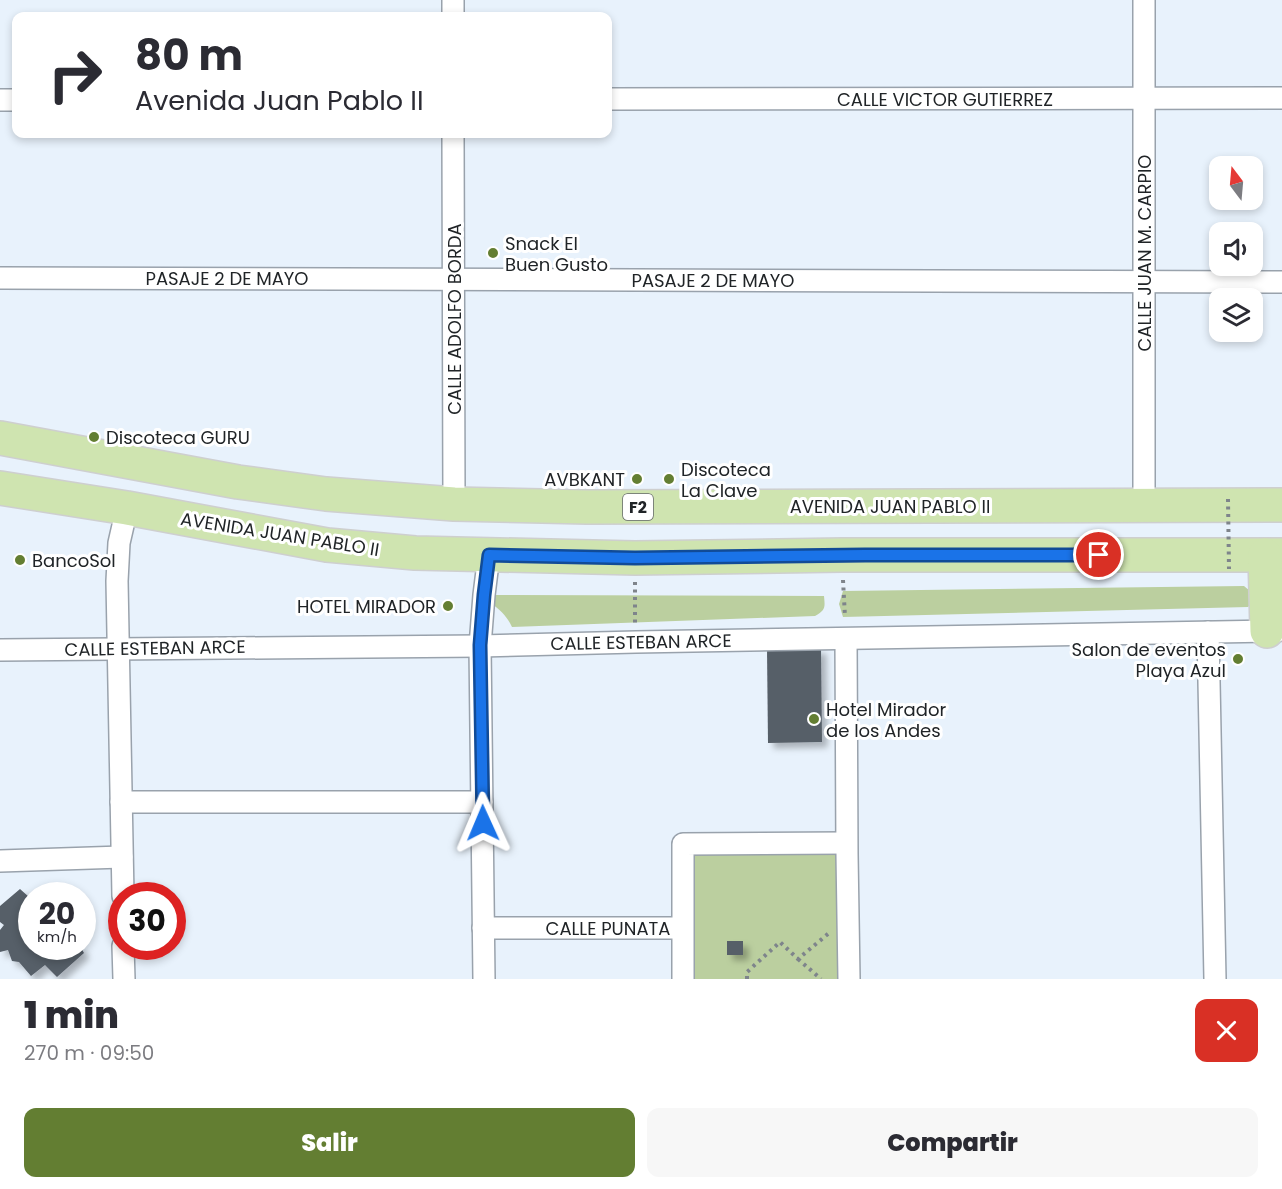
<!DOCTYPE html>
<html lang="es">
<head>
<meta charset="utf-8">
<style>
	body { margin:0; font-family:Poppins,sans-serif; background:#f7f7f7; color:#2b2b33; height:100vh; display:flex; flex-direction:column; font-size:22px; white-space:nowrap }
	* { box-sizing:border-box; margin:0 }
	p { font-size:20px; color:#7c7c81 }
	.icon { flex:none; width:33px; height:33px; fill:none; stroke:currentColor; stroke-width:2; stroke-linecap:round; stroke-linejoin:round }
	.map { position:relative; height:979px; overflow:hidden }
	.drawer { display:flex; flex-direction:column; background:#fff; flex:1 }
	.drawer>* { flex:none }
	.banner { position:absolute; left:12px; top:12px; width:600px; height:126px; border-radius:12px; box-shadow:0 3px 9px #0003; background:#fff; color:#2b2b33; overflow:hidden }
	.needle { width:39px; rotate:344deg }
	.controls { position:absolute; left:1209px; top:156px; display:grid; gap:12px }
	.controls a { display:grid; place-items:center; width:54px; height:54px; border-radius:12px; background:#fff; box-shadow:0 3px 9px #0003; font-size:30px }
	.speed { position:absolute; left:18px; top:882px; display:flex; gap:12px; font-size:30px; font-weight:700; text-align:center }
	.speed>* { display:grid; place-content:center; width:78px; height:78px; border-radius:50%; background:#fff; box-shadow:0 3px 9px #0003; line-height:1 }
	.speed small { font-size:15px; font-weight:400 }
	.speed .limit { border:9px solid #d22; background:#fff; color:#111 }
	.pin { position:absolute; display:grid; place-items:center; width:51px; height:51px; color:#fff; margin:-26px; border:3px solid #fff; border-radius:50%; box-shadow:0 2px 6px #0007 }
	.me { position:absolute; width:66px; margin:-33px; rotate:359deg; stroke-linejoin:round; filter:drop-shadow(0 0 4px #0008) }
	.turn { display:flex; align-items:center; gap:21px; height:126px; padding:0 24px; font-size:27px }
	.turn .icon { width:78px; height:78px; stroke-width:2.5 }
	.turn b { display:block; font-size:42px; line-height:51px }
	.round { display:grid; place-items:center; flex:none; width:63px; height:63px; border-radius:12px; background:#f7f7f7 }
	.summary { display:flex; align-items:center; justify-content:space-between; height:102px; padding:0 24px }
	h1 { font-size:36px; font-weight:800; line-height:45px }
	.button { display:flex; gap:12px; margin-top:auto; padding:12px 24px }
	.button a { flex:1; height:69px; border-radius:12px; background:#637e32; color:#fff; font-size:24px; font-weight:800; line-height:69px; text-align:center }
	.button a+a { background:#f7f7f7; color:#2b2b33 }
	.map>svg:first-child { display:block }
	.green { fill:#bbcf9f }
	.building { fill:#565e67; filter:url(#shadow) }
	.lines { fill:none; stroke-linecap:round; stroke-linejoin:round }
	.minor-casing { stroke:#99a2ac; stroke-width:24 }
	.trunk-casing { stroke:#cecfcf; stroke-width:36 }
	.path { stroke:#7e848b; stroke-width:4; stroke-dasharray:3 4.5; stroke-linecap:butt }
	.minor { stroke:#fff; stroke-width:21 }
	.trunk { stroke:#cfe4b0; stroke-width:33 }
	.path-bridge { stroke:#7e848b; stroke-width:4; stroke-dasharray:3 4.5; stroke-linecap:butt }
	.route-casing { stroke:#114b97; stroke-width:15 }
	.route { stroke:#1a73e8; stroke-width:10 }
	.poi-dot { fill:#637e32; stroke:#fff; stroke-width:2 }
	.labels { text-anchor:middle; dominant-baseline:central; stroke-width:6; stroke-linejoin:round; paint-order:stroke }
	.shield { fill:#fff; stroke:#636668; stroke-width:1.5 }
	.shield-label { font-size:16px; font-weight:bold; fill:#202427 }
	.street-label { font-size:18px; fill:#202427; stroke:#fff }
	.poi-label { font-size:18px; fill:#202427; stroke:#fff; text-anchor:start }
</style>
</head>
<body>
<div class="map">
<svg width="1282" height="979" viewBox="0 0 1282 979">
	<defs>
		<filter id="shadow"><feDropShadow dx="5.5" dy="5.5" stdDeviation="3" flood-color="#0004"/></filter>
	</defs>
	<rect width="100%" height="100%" fill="#e8f2fc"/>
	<g class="green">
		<polygon points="1244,586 1250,591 1252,603 1248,607 843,617 839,604 843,591"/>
		<path d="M492 595 824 596C825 607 826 610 815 616L512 627C507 616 500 610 491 603Z"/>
		<polygon points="838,852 840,979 693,979 691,854"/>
	</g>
	<g class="building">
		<polygon points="821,648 822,742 768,743 767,649"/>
		<polygon points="20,889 29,897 32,897 32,946 80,946 84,953 57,977 45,965 31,976 19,962 12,961 8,950 0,952 0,930 4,925 0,922 0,906"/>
		<rect x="727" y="941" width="16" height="14"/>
	</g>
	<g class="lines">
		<defs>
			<g id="minor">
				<polyline points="453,0 453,16"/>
				<polyline points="1144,0 1144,506"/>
				<polyline points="608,99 1282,98"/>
				<polyline points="0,100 16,100"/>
				<polyline points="453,134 454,504"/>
				<polyline points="0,278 1282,282"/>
				<polyline points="1208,632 1215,979"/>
				<polyline points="846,639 847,854 849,979"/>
				<polyline points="0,650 480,646 636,642 1277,631"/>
				<polyline points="121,802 482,802"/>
				<polyline points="0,861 122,857"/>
				<polyline points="123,896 117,581 119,543 127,508"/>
				<polyline points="483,928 682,928"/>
				<polyline points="123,946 124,979"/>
				<polyline points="484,979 480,646 484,595 489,555"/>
				<polyline points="683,979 683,844 846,843"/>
			</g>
			<g id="trunk">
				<polyline points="0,438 238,482 326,494 454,504 587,507 1282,505"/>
				<polyline points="0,488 127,508 327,545 415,553 635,558 842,555 1282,555"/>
				<polyline points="1265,555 1267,631"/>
			</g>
		</defs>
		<use href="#minor" class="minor-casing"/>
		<use href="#trunk" class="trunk-casing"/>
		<g class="path">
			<polyline points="843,580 845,617"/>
			<polyline points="635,582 635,623"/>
			<polyline points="798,959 821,979"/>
			<polyline points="747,979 747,972 780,942 798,959 829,933"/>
		</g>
		<use href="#minor" class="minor"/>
		<use href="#trunk" class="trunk"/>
		<polyline class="path-bridge" points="1228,499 1229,569"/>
	</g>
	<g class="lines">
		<defs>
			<polyline id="route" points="483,823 480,645 484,595 489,555 635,558 865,555 1099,555"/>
		</defs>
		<use href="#route" class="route-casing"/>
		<use href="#route" class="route"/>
	</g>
	<g class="poi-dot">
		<circle cx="493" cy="253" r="6"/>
		<circle cx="94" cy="437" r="6"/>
		<circle cx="637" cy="479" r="6"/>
		<circle cx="669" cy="479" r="6"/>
		<circle cx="20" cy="560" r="6"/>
		<circle cx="448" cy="606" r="6"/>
		<circle cx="1238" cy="659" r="6"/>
		<circle cx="814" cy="719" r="6"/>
	</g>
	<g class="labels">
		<rect class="shield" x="623" y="494" width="30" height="26" rx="4.5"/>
		<g class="shield-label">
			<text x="638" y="507">F2</text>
		</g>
		<g class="street-label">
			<text x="945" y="99">CALLE VICTOR GUTIERREZ</text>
			<text transform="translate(1144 253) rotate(-90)">CALLE JUAN M. CARPIO</text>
			<text x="227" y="278">PASAJE 2 DE MAYO</text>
			<text x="713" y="280">PASAJE 2 DE MAYO</text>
			<text transform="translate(454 319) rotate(-90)">CALLE ADOLFO BORDA</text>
			<text x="890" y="506">AVENIDA JUAN PABLO II</text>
			<text transform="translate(280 534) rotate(9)">AVENIDA JUAN PABLO II</text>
			<text transform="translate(641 642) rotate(-1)">CALLE ESTEBAN ARCE</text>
			<text transform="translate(155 648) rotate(-1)">CALLE ESTEBAN ARCE</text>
			<text x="608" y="928">CALLE PUNATA</text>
		</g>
		<g class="poi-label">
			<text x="505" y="243">Snack El<tspan x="505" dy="21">Buen Gusto</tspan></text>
			<text x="106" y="437">Discoteca GURU</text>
			<text x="681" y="469">Discoteca<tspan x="681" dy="21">La Clave</tspan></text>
			<text x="625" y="479" text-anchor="end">AVBKANT</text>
			<text x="32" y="560">BancoSol</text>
			<text x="436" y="606" text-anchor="end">HOTEL MIRADOR</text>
			<text x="1226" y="649" text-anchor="end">Salon de eventos<tspan x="1226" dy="21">Playa Azul</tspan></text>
			<text x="826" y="709">Hotel Mirador<tspan x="826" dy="21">de los Andes</tspan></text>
		</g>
	</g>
</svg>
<div class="controls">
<a><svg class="needle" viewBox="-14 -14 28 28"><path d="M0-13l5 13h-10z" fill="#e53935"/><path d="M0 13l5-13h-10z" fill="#7c7c81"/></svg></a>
<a><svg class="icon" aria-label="sound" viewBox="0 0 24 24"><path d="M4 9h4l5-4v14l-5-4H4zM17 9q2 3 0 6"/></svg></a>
<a><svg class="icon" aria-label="layers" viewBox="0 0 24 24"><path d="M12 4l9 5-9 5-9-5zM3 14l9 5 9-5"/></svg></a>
</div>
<div class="speed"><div>20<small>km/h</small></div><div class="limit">30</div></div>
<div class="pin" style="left:1099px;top:555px;background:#d93025"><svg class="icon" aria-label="arrive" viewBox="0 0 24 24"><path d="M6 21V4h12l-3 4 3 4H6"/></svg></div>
<svg class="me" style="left:483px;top:823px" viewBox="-20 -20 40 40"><path d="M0-17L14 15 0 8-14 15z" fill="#1a73e8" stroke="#fff" stroke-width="4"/></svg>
<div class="banner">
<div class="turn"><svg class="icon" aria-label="right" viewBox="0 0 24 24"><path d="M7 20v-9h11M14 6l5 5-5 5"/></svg><div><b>80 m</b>Avenida Juan Pablo II</div></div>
</div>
</div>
<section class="drawer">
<div class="summary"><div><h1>1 min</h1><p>270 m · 09:50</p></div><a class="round" style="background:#d93025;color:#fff"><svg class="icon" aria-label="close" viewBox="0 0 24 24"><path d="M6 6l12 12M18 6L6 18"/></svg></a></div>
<div class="button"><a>Salir</a><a>Compartir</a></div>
</section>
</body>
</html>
